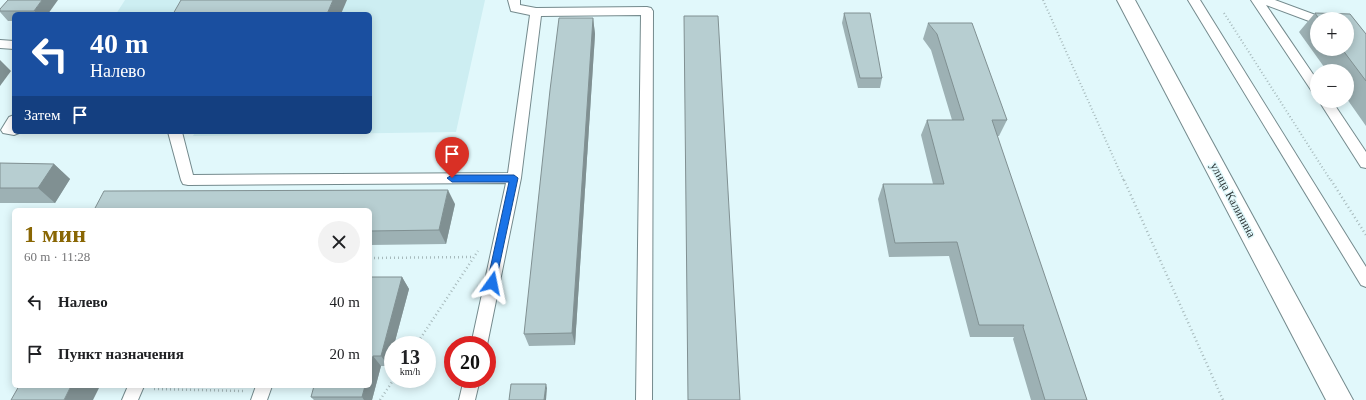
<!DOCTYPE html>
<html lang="ru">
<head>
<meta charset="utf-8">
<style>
	body { margin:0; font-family:Georgia,serif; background:#f2f2f2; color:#202124; height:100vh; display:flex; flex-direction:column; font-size:15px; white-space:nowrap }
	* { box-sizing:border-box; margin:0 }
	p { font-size:13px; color:#757577 }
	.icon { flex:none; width:22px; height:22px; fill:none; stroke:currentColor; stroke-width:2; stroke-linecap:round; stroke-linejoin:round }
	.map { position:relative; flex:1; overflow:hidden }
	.drawer { position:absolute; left:12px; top:208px; width:360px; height:180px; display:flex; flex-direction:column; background:#fff; border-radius:6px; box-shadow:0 2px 10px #0003 }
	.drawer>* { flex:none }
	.banner { position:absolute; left:12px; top:12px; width:360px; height:122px; border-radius:6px; box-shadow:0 2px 10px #0003; background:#1a4fa0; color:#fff; overflow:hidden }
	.fabs { position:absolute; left:1310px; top:12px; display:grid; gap:8px }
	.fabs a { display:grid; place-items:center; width:44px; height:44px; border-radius:50%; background:#fff; box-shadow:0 2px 10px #0003; font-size:20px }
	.speed { position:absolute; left:384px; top:336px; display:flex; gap:8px; font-size:20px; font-weight:700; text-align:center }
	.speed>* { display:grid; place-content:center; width:52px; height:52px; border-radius:50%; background:#fff; box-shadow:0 2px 10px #0003; line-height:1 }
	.speed small { font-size:10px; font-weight:400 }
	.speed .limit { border:6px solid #d22; background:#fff; color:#111 }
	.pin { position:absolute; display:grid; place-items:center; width:34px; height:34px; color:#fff; margin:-41px -17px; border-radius:50% 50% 50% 0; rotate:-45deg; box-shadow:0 0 4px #0007 }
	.pin .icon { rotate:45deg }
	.me { position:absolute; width:44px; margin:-22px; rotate:12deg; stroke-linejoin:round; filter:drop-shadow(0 0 3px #0008) }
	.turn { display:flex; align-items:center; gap:14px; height:84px; padding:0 12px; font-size:18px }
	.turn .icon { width:52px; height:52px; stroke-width:2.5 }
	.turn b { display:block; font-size:28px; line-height:34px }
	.then { display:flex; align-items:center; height:38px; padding:0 12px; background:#0003; gap:8px; font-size:15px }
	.round { display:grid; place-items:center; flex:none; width:42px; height:42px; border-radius:21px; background:#f2f2f2 }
	.head { display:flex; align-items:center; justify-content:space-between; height:68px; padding:0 12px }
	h1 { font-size:24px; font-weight:600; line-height:30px; color:#896603 }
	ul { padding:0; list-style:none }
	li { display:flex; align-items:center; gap:12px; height:52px; padding:0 12px }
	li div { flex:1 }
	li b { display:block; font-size:15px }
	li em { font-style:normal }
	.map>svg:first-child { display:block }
	.built { fill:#cdeef2 }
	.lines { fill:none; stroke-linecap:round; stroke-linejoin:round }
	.lane-casing { stroke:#748a8d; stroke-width:2 }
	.secondary-casing { stroke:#748a8d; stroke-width:2 }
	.path-far1 { stroke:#a7babc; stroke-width:2; stroke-dasharray:1 2.5; stroke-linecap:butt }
	.path { stroke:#a7babc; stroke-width:2.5; stroke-dasharray:1 3; stroke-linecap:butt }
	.lane { fill:#fff; fill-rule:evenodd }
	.secondary { fill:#fff; fill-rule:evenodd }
	.wall { fill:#9db1b4; fill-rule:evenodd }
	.shaded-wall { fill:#809092 }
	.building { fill:#b7ced1; stroke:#809092 }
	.route { fill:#1a73e8; stroke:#114b97 }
	.labels { text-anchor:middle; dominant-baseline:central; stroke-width:3; stroke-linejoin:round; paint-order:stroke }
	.street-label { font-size:12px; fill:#2d3637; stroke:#e1f8fb }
</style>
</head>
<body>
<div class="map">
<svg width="1366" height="400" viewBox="0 0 1366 400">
	<rect width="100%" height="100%" fill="#e1f8fb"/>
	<polygon class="built" points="125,0 485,0 456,132 193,136 195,132 370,132 370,14 116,14"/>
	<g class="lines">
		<defs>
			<g id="lane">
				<polygon points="508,0 520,0 520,5 536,8 647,7 651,8 653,11 652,400 636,400 641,15 541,16 521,178 487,345 471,345 506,183 188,185 183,184 181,180 168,132 182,132 193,175 508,173 530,15 511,11"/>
				<polygon points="1188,0 1200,0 1366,267 1366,287 1361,285"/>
				<polygon points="1251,0 1275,0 1321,17 1322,19 1317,19 1317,24 1266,5 1317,80 1317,95 1313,93"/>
				<polygon points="0,40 14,41 14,49 0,48"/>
				<polygon points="1319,101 1332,101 1366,152 1366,168 1361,167"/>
				<polygon points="14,115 14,132 19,132 19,133 14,135 3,133 1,130 9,117"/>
				<polygon points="464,379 480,379 475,400 459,400"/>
				<polygon points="128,386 144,386 138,400 122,400"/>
				<polygon points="256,386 272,386 267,400 251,400"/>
			</g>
			<polygon id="secondary" points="1117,0 1135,0 1353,400 1326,400"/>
		</defs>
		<use href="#lane" class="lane-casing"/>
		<use href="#secondary" class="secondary-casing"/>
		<g class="path-far1">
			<polyline points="1043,0 1124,181"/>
			<polyline points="1224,13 1331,181"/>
		</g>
		<g class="path">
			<polyline points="1124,180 1223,400"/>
			<polyline points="1331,180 1366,235"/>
			<polyline points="370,258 474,257"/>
			<polyline points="416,345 478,251"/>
			<polyline points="154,389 243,391"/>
			<polyline points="380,400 394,379"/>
		</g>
		<use href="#lane" class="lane"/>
		<use href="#secondary" class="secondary"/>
	</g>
	<g class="wall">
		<polygon points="8,0 48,14 14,14 14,21 8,21 0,12 0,9"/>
		<polygon points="844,13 882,78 880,88 858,88 842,23"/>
		<path d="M1315 13 1350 14 1366 34V126L1347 99V71H1327L1299 32ZM1317 19H1347V49H1317Z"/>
		<polygon points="593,18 595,34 575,345 529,346 524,334"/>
		<polygon points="928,23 1007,120 999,136 997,136 1087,400 1031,400 1013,339 1014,337 970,337 949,256 889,257 878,199 883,184 933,184 921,135 927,120 952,120 931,50 923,39"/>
		<polygon points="0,163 54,164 70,179 55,203 0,203"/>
		<polygon points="455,204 446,244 370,245 370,210"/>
		<polygon points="370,277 402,277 409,289 394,345 393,345 389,366 381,366 372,400 314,400 311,397"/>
	</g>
	<g class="shaded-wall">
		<polygon points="42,0 58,0 48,14 37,14 34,11"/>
		<polygon points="333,0 347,0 341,14 327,14"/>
		<polygon points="593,18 595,34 575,345 572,333"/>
		<polygon points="0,60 11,71 0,86"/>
		<polygon points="54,164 70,179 55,203 38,188"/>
		<polygon points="448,190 455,204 446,244 439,230"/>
		<polygon points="402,277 409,289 394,345 393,345 393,351 389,366 381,356"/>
		<polygon points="373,356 381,366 372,400 364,400 362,397 365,386 370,386 370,367"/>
		<polygon points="546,384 547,388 546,400 544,400"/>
		<polygon points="71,386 100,386 93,400 64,400"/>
	</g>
	<g class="building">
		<polygon points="8,0 42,0 34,11 0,11 0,9"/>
		<polygon points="181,0 333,0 327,14 173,14"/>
		<polygon points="844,13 870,13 882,78 860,78"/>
		<polygon points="1315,13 1350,14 1366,34 1366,81 1342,49 1347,49 1347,19 1319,19"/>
		<polygon points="684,16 718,16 740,400 688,400"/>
		<polygon points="559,18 593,18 572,333 524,334 550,90"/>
		<polygon points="928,23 972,23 1007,120 992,120 1087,400 1045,400 1023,327 1024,325 979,325 957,242 895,243 883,184 944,184 927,120 964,120 937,34"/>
		<polygon points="0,163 54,164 38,188 0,188"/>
		<polygon points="448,190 439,230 370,231 370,210 94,210 104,191"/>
		<polygon points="370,277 402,277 381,356 373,356 370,367"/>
		<polygon points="511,384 546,384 544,400 509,400"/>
		<polygon points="19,386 71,386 64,400 11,400"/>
		<polygon points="314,386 365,386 362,397 311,397"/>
	</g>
	<polygon class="route" points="452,175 514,175 518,178 495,286 492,288 489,286 487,283 509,182 452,182 447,178"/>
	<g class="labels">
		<g class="street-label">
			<text transform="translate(1233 200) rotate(62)">улица Калинина</text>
		</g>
	</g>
</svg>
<div class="fabs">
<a>+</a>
<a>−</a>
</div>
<div class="speed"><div>13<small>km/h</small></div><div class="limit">20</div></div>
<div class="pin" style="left:452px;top:178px;background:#d93025"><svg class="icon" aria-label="arrive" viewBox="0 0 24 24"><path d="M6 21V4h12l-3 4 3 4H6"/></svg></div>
<svg class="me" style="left:492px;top:283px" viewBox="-20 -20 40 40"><path d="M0-17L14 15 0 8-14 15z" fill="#1a73e8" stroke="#fff" stroke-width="4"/></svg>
<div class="banner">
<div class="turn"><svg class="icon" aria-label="left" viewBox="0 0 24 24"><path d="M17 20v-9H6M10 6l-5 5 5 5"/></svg><div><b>40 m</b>Налево</div></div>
<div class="then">Затем<svg class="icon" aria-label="arrive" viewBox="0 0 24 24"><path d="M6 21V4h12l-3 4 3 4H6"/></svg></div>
</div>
<section class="drawer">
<div class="head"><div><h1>1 мин</h1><p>60 m · 11:28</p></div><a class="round"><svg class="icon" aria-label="close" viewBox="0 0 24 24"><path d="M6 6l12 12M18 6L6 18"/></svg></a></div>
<ul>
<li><svg class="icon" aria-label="left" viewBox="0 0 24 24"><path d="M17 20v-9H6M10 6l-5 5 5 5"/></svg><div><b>Налево</b></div><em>40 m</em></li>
<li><svg class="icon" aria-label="arrive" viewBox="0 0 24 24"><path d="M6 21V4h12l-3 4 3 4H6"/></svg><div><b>Пункт назначения</b></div><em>20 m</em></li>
</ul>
</section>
</div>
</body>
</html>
